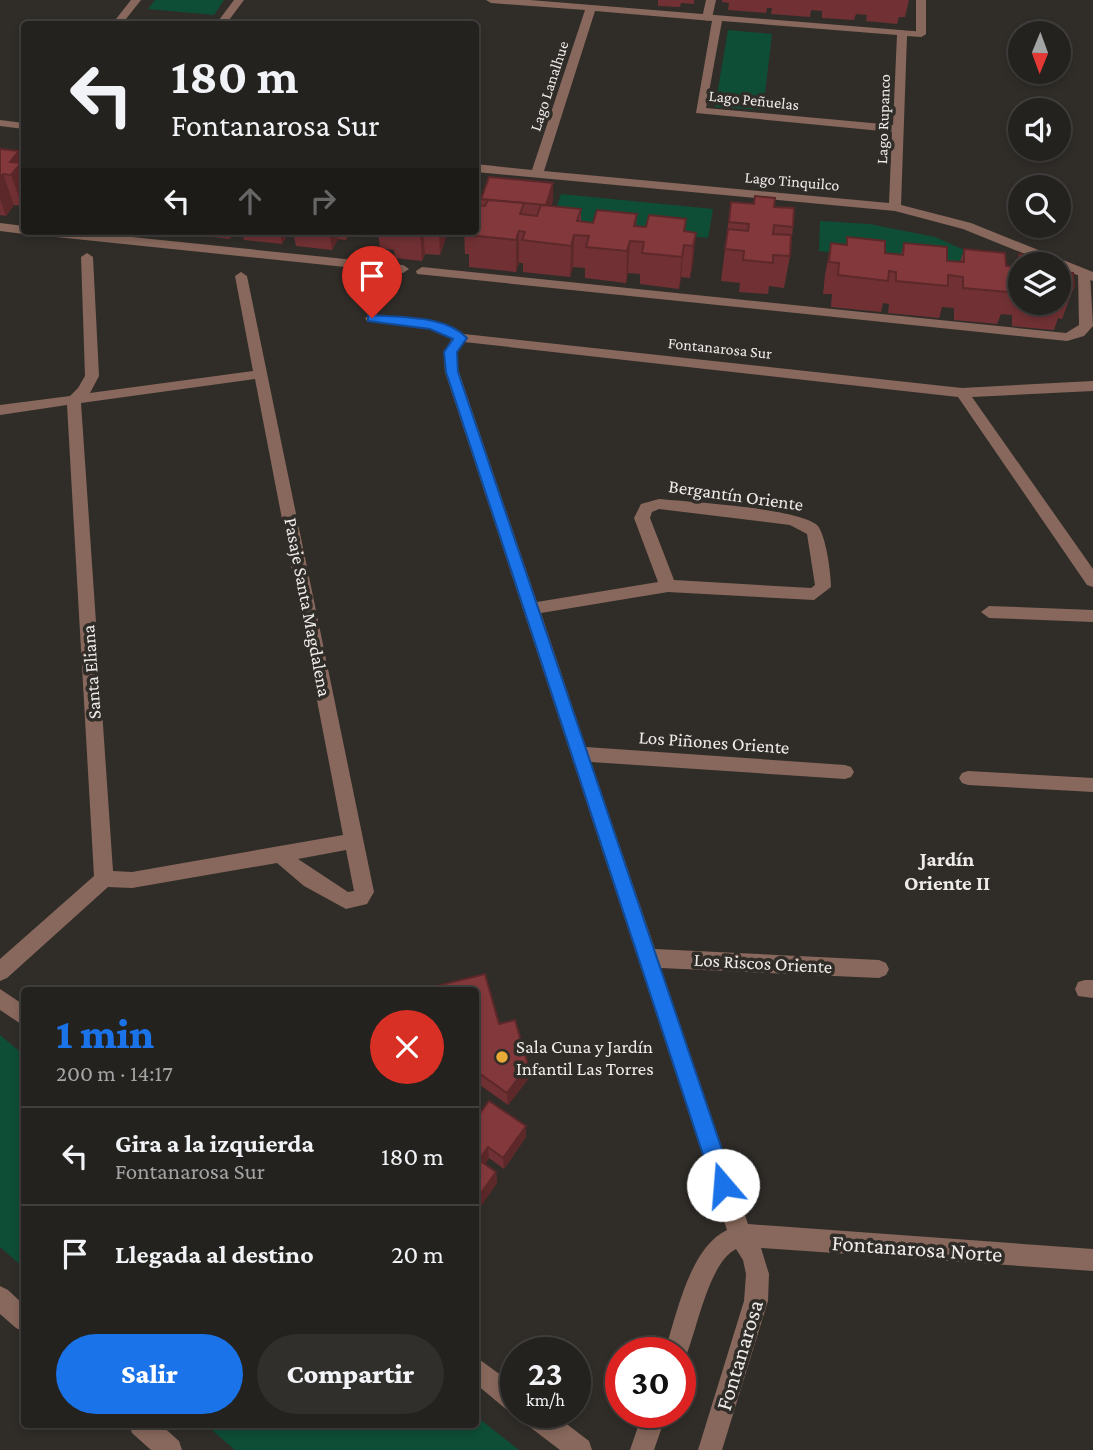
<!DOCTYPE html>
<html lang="es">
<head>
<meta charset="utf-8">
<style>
	body { margin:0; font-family:"Crimson Pro",serif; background:#302f2c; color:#f1f3f6; height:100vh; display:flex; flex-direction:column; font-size:26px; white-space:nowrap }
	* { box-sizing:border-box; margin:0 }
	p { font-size:23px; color:#a3a4a4 }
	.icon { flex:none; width:38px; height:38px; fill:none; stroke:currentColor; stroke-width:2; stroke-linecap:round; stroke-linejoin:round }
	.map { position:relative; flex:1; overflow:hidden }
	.sheet { position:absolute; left:21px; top:987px; width:458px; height:441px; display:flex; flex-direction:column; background:#24221f; border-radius:7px; box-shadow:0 4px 10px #0003,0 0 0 2px #413f3d }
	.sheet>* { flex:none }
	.banner { position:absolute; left:21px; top:21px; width:458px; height:214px; border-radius:7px; box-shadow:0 4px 10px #0003,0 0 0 2px #413f3d; background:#24221f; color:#f1f3f6; overflow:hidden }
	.needle { width:46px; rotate:181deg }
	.buttons { position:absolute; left:1008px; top:21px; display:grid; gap:14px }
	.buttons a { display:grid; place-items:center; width:63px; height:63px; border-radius:50%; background:#24221f; box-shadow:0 4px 10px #0003,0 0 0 2px #413f3d; font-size:35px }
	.speed { position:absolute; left:500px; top:1337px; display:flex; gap:14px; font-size:35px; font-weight:700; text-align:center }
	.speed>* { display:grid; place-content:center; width:91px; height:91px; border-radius:50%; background:#24221f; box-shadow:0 4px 10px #0003,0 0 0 2px #413f3d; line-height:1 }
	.speed small { font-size:18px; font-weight:400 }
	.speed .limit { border:10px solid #d22; background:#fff; color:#111 }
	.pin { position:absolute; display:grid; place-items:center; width:60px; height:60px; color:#fff; margin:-72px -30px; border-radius:50% 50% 50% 0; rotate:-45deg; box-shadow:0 0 7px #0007 }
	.pin .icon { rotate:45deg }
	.me { position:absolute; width:77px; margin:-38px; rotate:342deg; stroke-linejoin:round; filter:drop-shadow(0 0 5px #0008) }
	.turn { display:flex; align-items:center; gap:24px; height:147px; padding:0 35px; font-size:32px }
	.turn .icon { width:91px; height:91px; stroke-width:2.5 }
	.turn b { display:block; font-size:49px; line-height:60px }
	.lanes { display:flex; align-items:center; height:66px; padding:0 35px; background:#0003; justify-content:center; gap:35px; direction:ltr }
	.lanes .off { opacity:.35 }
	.round { display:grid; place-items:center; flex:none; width:74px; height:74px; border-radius:37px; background:#302f2c }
	.head { display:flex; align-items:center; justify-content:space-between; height:119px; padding:0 35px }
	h1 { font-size:42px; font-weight:800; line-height:52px; color:#1a73e8 }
	.cta { display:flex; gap:14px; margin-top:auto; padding:14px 35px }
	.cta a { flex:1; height:80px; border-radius:42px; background:#1a73e8; color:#fff; font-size:28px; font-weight:800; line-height:80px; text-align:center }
	.cta a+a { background:#302f2c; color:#f1f3f6 }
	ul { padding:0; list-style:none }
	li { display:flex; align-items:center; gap:21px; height:98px; padding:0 35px; border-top:2px solid #413f3d }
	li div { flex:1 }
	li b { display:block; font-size:26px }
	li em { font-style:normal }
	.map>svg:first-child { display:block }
	.green { fill:#0e4e37 }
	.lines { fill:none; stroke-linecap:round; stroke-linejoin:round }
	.service { fill:#88685c; fill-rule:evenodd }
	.minor { fill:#88685c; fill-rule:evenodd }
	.tertiary { fill:#88685c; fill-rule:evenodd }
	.wall { fill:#713134; fill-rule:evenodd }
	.shaded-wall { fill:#5c282a }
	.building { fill:#83393c; stroke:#5c282a; stroke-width:2 }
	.route { fill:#1a73e8; stroke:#114b97; stroke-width:2 }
	.poi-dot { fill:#e9ab38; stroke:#302d29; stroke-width:2.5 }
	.labels { text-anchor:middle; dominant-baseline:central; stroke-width:7; stroke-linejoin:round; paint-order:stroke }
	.far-street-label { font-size:16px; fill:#eeecea; stroke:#302d29 }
	.street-label { font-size:19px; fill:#eeecea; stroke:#302d29 }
	.poi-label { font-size:19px; fill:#eeecea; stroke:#302d29; text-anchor:start }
	.neighbourhood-label { font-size:21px; font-weight:bold; fill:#eeecea; stroke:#302d29 }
	.near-street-label { font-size:23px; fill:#eeecea; stroke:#302d29 }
</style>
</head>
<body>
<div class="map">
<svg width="1093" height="1450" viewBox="0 0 1093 1450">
	<rect width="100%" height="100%" fill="#302d29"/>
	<g class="green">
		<polygon points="155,0 224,0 214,15 148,9"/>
		<polygon points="728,30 772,34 763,110 715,107"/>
		<polygon points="561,194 713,209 708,238 552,222"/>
		<polygon points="820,221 869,224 935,237 1014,272 819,251"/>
		<polygon points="0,1035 24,1055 24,1268 0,1247"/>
		<polygon points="476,1416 519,1450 235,1450 206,1425 476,1424"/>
	</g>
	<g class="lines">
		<g class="service">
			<polygon points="706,0 716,0 712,18 707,21 702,18"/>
			<polygon points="916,0 926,0 926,34 921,37 916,34"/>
			<polygon points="0,223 24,226 24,231 30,231 24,234 0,231"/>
			<polygon points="31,231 73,231 403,265 409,269 403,273 37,235"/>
			<polygon points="422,267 1066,333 1079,325 1078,273 1084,269 1090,273 1093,326 1084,336 1067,341 417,274 416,271"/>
		</g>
		<g class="minor">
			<polygon points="131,0 141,0 122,24 112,24"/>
			<polygon points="234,0 244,0 226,24 216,24"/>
			<path d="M486 0H530L925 32 926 34 921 37 907 36 901 205 971 223 1093 272V281L1059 268V264H1050L963 229 895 211 476 172V164L532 170 585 10 491 3ZM595 11 712 21 696 113 892 132 889 203 544 171ZM722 21 897 35 893 125 706 108Z"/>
			<polygon points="0,120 24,123 24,129 0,126"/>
			<path d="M87 253 93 257 99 376 90 393 253 371 235 276 241 272 247 276 374 892 367 904 346 909 304 886 277 863 132 888 108 887 7 978 0 981V959L94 876 67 405 0 415V405L70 396 78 388 85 376 81 257ZM255 379 343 835 132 872 113 871 81 403ZM346 850 354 891 348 892 298 859Z"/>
			<path d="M372 314 430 321 464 334 962 388 1093 381V391L972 397 1093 569V587L1087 585 958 397 464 342C455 350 457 362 459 372L537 602 658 582 634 518 641 504 659 499C689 502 798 508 817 525 826 534 831 574 831 587L814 600 668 592 541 613 586 747 845 765 851 767 854 772 851 777 845 779 591 762 655 949 879 960 886 963 889 969 886 975 879 978 661 968 748 1224 1093 1249V1271L761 1248 769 1274 768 1301 722 1450H698L744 1301 746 1274 743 1260 736 1249C708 1263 697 1332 684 1361L681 1363V1353H664C677 1315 689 1248 727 1230L445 372 444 353 452 338 429 329 367 321 365 318ZM659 509 790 525 807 534 815 585 811 588 674 580 650 518 652 512Z"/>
			<polygon points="989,606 1093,610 1093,622 989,618 981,612"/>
			<polygon points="968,771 1093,778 1093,792 968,785 962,783 959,778 962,773"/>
			<polygon points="1085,980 1093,980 1093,998 1078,996 1075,989 1078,982"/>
			<polygon points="643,1412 667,1412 654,1450 630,1450"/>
		</g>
		<g class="tertiary">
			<polygon points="0,989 24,1005 24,1026 0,1010"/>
			<polygon points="0,1286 8,1290 24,1305 24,1332 16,1328 0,1314"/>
			<polygon points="476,1357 516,1386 518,1412 507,1410 476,1384"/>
			<polygon points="519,1412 551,1412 589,1441 592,1450 560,1450 522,1421"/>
			<polygon points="129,1424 160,1424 179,1441 182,1450 151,1450 132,1433"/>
		</g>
	</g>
	<g class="wall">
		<polygon points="654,0 694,0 694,4 681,3 680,7 658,6 658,0"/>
		<polygon points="722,0 909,0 905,17 899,17 897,24 866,21 867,15 856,14 854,20 822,18 822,11 811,10 810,17 771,14 772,8 767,8 766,13 728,10 729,3 722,2"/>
		<polygon points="0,149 19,151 24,167 24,203 22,206 14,205 6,216 0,215"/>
		<polygon points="481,199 553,200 551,206 581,209 581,222 593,223 637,214 636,226 696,233 690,278 681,277 679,289 640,284 640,274 628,273 626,283 585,278 585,268 573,267 570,277 523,272 523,263 519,263 516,272 469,267 469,254 465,254 464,231 476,231 481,206"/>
		<polygon points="731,202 774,207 793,227 790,256 784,288 769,286 768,294 739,292 740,283 721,281"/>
		<polygon points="151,231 181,231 179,234"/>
		<polygon points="184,231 235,231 230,239 185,234"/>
		<polygon points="242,231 350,231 346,240 338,239 332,250 296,246 294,236 287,235 282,244 244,240"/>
		<polygon points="378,231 447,231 447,235 440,255 425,254 422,261 395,258 394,250 380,248"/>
		<path d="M847 237 885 241V253L901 254 904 243 947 247V261L960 262 964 249 1005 253 1006 266 1015 267 1019 254 1058 258 1060 272 1073 273 1074 287 1062 319 1058 318 1054 330 1012 326V315L1001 314 997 324 954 320V308L942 307 939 318 888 313 889 304 883 303 881 312 831 307 832 294H823L825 275 831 243 846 244ZM1020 264H1059V303H1020Z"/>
		<polygon points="476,990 499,1024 529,1078 508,1105 476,1082"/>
		<polygon points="476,1119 526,1126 526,1137 504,1169 489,1158 485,1164 496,1172 497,1183 476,1213"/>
	</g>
	<g class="shaded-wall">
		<polygon points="19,151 24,167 24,203 22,206 11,175 10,162"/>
		<polygon points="3,174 14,205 6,216 0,199 0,178"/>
		<polygon points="553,183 553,200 545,223 545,206"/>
		<polygon points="686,219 681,277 679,289 684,231"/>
		<polygon points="228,231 235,231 230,239"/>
		<polygon points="280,231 287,231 287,235 282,244"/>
		<polygon points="329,231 336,231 338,239 332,250"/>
		<polygon points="345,231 350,231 346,240"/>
		<polygon points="420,231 423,231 425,254 422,261"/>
		<polygon points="439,231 447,231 447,235 440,255"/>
		<polygon points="519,231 519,263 516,272 516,240"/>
		<polygon points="696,233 693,264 690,278 693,246"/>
		<polygon points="574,235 573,267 570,277 571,246"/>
		<polygon points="630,241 628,273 626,283 627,251"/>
		<polygon points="528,1065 529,1078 508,1105 507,1093"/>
		<polygon points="526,1126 526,1137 504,1169 503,1158"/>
		<polygon points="488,1147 489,1158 480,1171 479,1160"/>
		<polygon points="496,1172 497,1183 476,1213 476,1200"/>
	</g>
	<g class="building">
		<polygon points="0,149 19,151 10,162 21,163 11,175 3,174 0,178"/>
		<polygon points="489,177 553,183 546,205 481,199"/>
		<polygon points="755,196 775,198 774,207 794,208 793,227 774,225 773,234 791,235 790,256 773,255 773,263 743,260 744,251 725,249 728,229 748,231 749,224 729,222 731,202 754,204"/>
		<polygon points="488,200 524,203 520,214 537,216 541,205 581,209 577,221 593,223 597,210 637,214 634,226 646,227 649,215 686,219 684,231 696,233 693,246 684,245 682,257 642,253 644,242 630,241 627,251 586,247 589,236 574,235 571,246 522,240 525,232 519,231 516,240 468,235 469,231 476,231 476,205 485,206"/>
		<polygon points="847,237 885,241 885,253 903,255 904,243 947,247 947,261 964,262 964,249 1005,253 1006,266 1020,267 1019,254 1058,258 1060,272 1073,273 1074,287 1065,286 1066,299 1059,298 1059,264 1020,264 1020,283 1007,282 1008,292 963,288 963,277 948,275 948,286 896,281 896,272 889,271 888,281 838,275 839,263 829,262 831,243 847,245"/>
		<polygon points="485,974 499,1024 515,1020 528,1065 507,1093 476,1071 476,990 438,990 437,986"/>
		<polygon points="489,1101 526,1126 503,1158 488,1147 479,1160 496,1172 476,1200 476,1119"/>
	</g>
	<path class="route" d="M372 315C402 318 445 315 467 338L457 352 458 372 734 1185 731 1192 723 1195 716 1192 713 1185 446 372 444 352 453 339 430 329 368 321V316Z"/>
	<circle class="poi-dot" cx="502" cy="1057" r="7"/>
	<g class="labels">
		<g class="far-street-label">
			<text transform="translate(549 86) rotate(-72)">Lago Lanalhue</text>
			<text transform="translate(754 100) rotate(6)">Lago Peñuelas</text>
			<text transform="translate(883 119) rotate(-88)">Lago Rupanco</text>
			<text transform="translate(792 181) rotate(5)">Lago Tinquilco</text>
			<text transform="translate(720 348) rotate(6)">Fontanarosa Sur</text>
		</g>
		<g class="street-label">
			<text transform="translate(736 495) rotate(8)">Bergantín Oriente</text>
			<text transform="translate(308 607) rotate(79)">Pasaje Santa Magdalena</text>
			<text transform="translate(91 672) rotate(-94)">Santa Eliana</text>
			<text transform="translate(714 742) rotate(4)">Los Piñones Oriente</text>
			<text transform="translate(763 963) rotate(3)">Los Riscos Oriente</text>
		</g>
		<g class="poi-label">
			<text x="516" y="1046">Sala Cuna y Jardín<tspan x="516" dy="22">Infantil Las Torres</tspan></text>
		</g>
		<g class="neighbourhood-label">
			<text x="947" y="859">Jardín<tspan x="947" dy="24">Oriente II</tspan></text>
		</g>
		<g class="near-street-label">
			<text transform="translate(917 1248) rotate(4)">Fontanarosa Norte</text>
			<text transform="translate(739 1355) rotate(-73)">Fontanarosa</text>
		</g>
	</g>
</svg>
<div class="buttons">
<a><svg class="needle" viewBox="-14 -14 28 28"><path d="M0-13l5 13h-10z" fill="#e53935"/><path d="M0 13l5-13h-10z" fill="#a3a4a4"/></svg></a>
<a><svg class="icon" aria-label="sound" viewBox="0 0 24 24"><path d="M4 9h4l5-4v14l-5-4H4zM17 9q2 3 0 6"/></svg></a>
<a><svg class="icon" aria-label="search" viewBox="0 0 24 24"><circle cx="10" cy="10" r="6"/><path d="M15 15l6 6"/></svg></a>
<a><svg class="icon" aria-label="layers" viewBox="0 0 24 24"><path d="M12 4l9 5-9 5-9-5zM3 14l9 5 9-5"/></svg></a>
</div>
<div class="speed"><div>23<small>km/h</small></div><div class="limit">30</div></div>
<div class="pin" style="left:372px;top:318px;background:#d93025"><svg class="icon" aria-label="arrive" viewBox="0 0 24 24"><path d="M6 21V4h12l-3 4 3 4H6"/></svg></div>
<svg class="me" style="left:723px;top:1185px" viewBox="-20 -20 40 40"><circle r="19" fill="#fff"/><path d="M0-13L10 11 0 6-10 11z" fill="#1a73e8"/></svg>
<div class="banner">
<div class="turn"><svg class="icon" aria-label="left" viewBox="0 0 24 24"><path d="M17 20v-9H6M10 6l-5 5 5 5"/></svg><div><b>180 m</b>Fontanarosa Sur</div></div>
<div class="lanes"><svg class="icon" aria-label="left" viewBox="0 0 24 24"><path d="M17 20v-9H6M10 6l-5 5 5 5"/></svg><svg class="icon off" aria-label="ahead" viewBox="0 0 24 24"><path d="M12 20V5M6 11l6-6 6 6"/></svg><svg class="icon off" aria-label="right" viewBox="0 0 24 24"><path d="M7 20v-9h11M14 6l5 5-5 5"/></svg></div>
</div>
<section class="sheet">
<div class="head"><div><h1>1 min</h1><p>200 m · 14:17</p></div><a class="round" style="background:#d93025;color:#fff"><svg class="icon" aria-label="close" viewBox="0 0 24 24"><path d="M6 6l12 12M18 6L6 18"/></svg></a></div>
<ul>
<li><svg class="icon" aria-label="left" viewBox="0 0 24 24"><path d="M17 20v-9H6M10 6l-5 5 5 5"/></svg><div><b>Gira a la izquierda</b><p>Fontanarosa Sur</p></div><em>180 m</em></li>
<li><svg class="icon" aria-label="arrive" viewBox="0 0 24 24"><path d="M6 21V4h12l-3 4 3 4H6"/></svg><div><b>Llegada al destino</b></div><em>20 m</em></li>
</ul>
<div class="cta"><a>Salir</a><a>Compartir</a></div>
</section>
</div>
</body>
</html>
